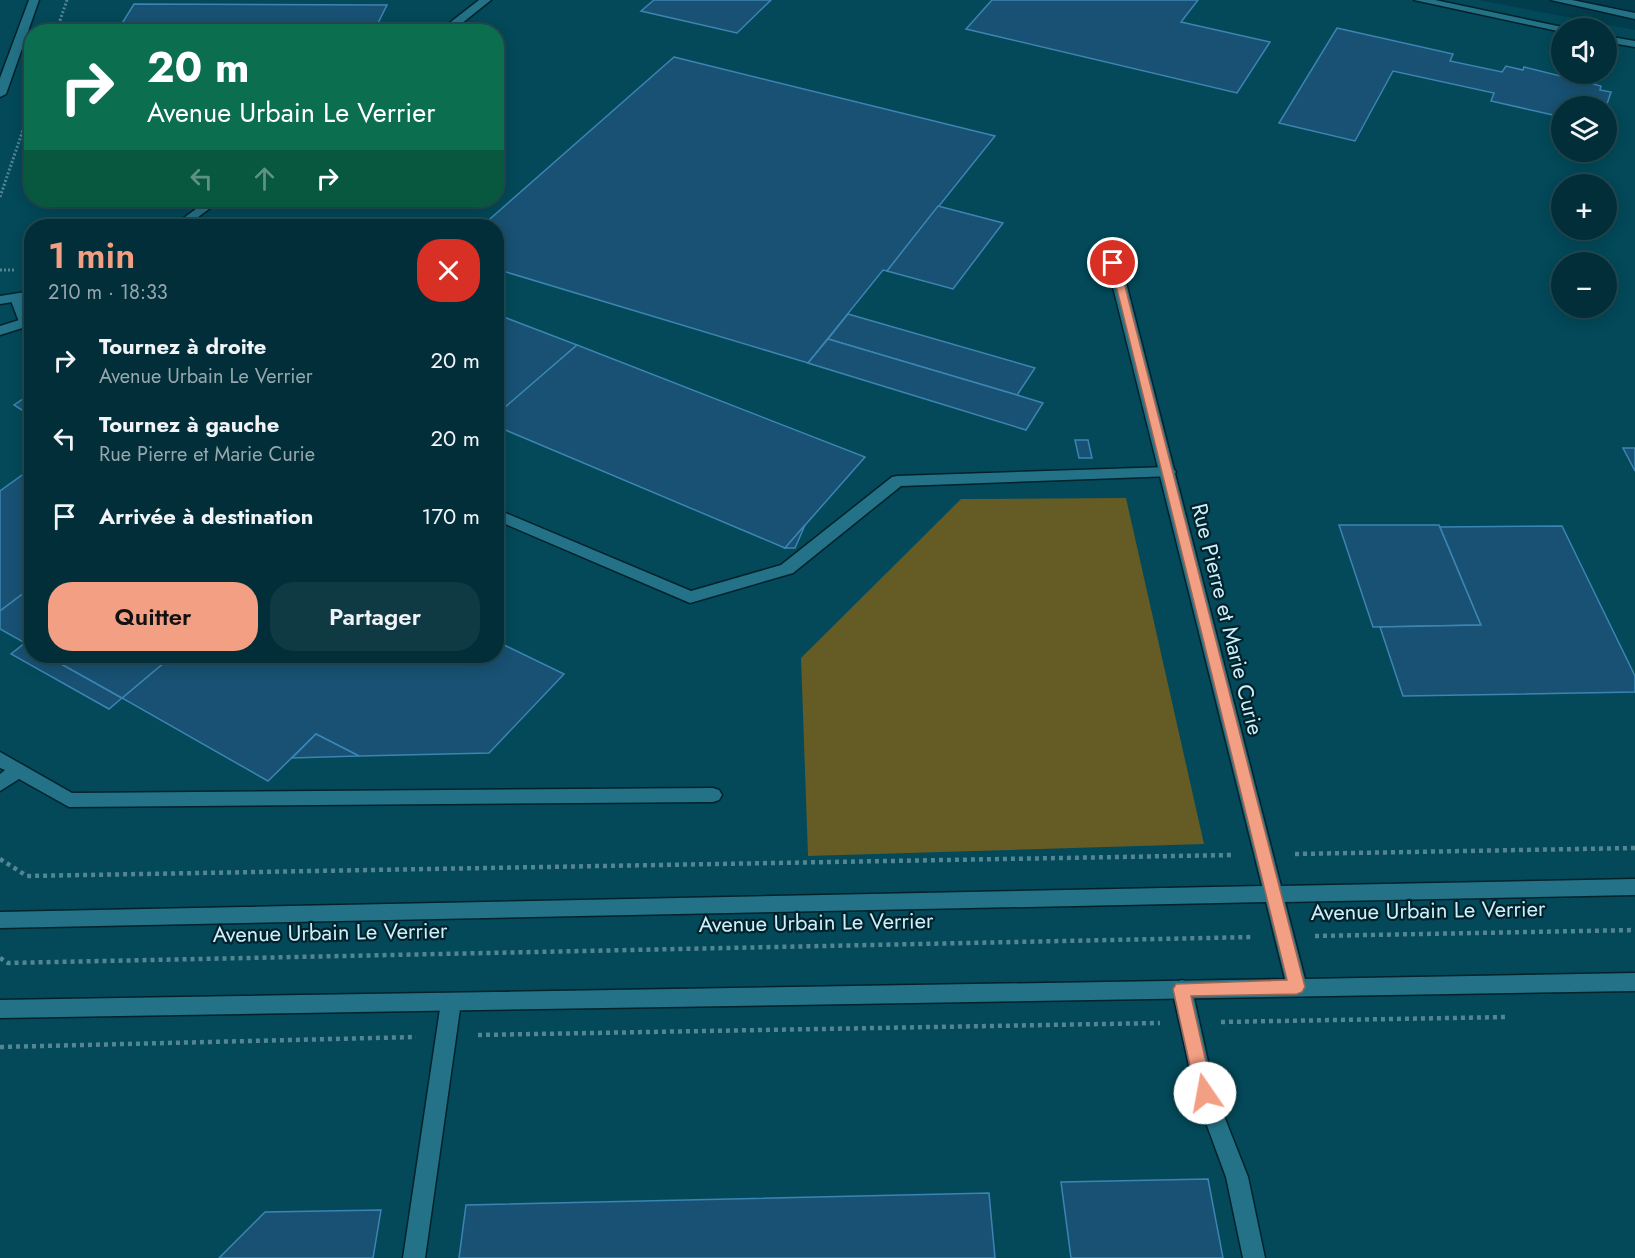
<!DOCTYPE html>
<html lang="fr">
<head>
<meta charset="utf-8">
<style>
	body { margin:0; font-family:Jost,sans-serif; background:#0f3a44; color:#f1f3f6; height:100vh; display:flex; flex-direction:column; font-size:22px; white-space:nowrap }
	* { box-sizing:border-box; margin:0 }
	p { font-size:20px; color:#96a8ae }
	.icon { flex:none; width:33px; height:33px; fill:none; stroke:currentColor; stroke-width:2; stroke-linecap:round; stroke-linejoin:round }
	.map { position:relative; flex:1; overflow:hidden }
	.details { position:absolute; left:24px; top:219px; width:480px; height:444px; display:flex; flex-direction:column; background:#012e39; border-radius:24px; box-shadow:0 3px 15px #0003,0 0 0 2px #234a53 }
	.details>* { flex:none }
	.top-card { position:absolute; left:24px; top:24px; width:480px; height:183px; border-radius:24px; box-shadow:0 3px 15px #0003,0 0 0 2px #234a53; background:#0b6e4f; color:#fff; overflow:hidden }
	.tools { position:absolute; left:1551px; top:18px; display:grid; gap:12px }
	.tools a { display:grid; place-items:center; width:66px; height:66px; border-radius:50%; background:#012e39; box-shadow:0 3px 15px #0003,0 0 0 2px #234a53; font-size:30px }
	.pin { position:absolute; display:grid; place-items:center; width:51px; height:51px; color:#fff; margin:-26px; border:3px solid #fff; border-radius:50%; box-shadow:0 2px 6px #0007 }
	.me { position:absolute; width:66px; margin:-33px; rotate:348deg; stroke-linejoin:round; filter:drop-shadow(0 0 4px #0008) }
	.turn { display:flex; align-items:center; gap:21px; height:126px; padding:0 24px; font-size:27px }
	.turn .icon { width:78px; height:78px; stroke-width:2.5 }
	.turn b { display:block; font-size:42px; line-height:51px }
	.lanes { display:flex; align-items:center; height:57px; padding:0 24px; background:#0003; justify-content:center; gap:30px; direction:ltr }
	.lanes .off { opacity:.35 }
	.round { display:grid; place-items:center; flex:none; width:63px; height:63px; border-radius:24px; background:#0f3a44 }
	.overview { display:flex; align-items:center; justify-content:space-between; height:102px; padding:0 24px }
	h1 { font-size:36px; font-weight:600; line-height:45px; color:#f39f83 }
	.action { display:flex; gap:12px; margin-top:auto; padding:12px 24px }
	.action a { flex:1; height:69px; border-radius:24px; background:#f39f83; color:#111; font-size:24px; font-weight:600; line-height:69px; text-align:center }
	.action a+a { background:#0f3a44; color:#f1f3f6 }
	ul { padding:0; list-style:none }
	li { display:flex; align-items:center; gap:18px; height:78px; padding:0 24px }
	li div { flex:1 }
	li b { display:block; font-size:22px }
	li em { font-style:normal }
	.map>svg:first-child { display:block }
	.built { fill:#034959; fill-rule:evenodd }
	.green { fill:#655b24 }
	.building { fill:#185173; stroke:#3c85b3; stroke-width:1.5 }
	.lines { fill:none; stroke-linecap:round; stroke-linejoin:round }
	.service-casing { stroke:#02222b; stroke-width:3 }
	.minor-casing { stroke:#02222b; stroke-width:3 }
	.secondary-casing { stroke:#02222b; stroke-width:3 }
	.path-far1 { stroke:#538593; stroke-width:3; stroke-dasharray:2 2; stroke-linecap:butt }
	.path { stroke:#538593; stroke-width:4.5; stroke-dasharray:4 4; stroke-linecap:butt }
	.service { fill:#237287; fill-rule:evenodd }
	.minor { fill:#237287; fill-rule:evenodd }
	.secondary { fill:#237287; fill-rule:evenodd }
	.route { fill:#f39f83; stroke:#9e6755; stroke-width:1.5 }
	.labels { text-anchor:middle; dominant-baseline:central; stroke-width:4.5; stroke-linejoin:round; paint-order:stroke }
	.street-label { font-size:22px; fill:#cceffb; stroke:#02222b }
</style>
</head>
<body>
<div class="map">
<svg width="1635" height="1258" viewBox="0 0 1635 1258">
	<rect width="100%" height="100%" fill="#013d4c"/>
	<path class="built" d="M0 0H1479L1635 30V1258H0ZM1562 28H1606V74H1562ZM32 32H496V200H32ZM1562 106H1606V152H1562ZM1562 184H1606V230H1562ZM32 226H496V656H32ZM1562 262H1606V308H1562Z"/>
	<polygon class="green" points="1126,498 1204,844 808,856 801,658 961,499"/>
	<g class="building">
		<polygon points="654,0 771,0 737,33 641,11"/>
		<polygon points="992,0 1198,0 1181,22 1270,42 1237,93 966,29"/>
		<polygon points="134,4 387,5 377,25 121,25"/>
		<polygon points="141,24 338,25 336,32 137,32"/>
		<polygon points="338,25 363,26 361,32 336,32"/>
		<polygon points="1337,28 1453,54 1450,61 1502,72 1506,66 1523,70 1524,67 1601,86 1600,90 1611,92 1606,107 1562,106 1562,117 1491,101 1494,93 1393,71 1355,141 1279,123"/>
		<polygon points="674,57 995,136 887,271 883,270 808,363 496,269 496,226 482,226"/>
		<polygon points="938,206 1003,223 953,289 887,271"/>
		<polygon points="496,314 577,345 496,415"/>
		<polygon points="848,314 1035,368 1017,395 828,339"/>
		<polygon points="828,339 1017,395 1043,403 1026,430 808,363"/>
		<polygon points="577,345 865,457 785,548 496,426 496,415"/>
		<polygon points="32,393 32,403 22,410 14,405"/>
		<polygon points="1075,440 1088,440 1092,458 1079,458"/>
		<polygon points="1623,448 1635,448 1635,471"/>
		<polygon points="32,468 32,587 0,611 0,491"/>
		<polygon points="805,525 795,548 785,548"/>
		<polygon points="1339,525 1439,525 1481,625 1373,627"/>
		<polygon points="1562,526 1635,676 1635,692 1403,696 1380,627 1481,625 1440,527"/>
		<polygon points="32,587 32,647 0,629 0,611"/>
		<polygon points="496,641 564,674 489,753 359,756 316,734 268,781 122,698 172,656 496,656"/>
		<polygon points="25,643 32,647 32,656 47,656 122,698 109,709 11,654"/>
		<polygon points="47,656 172,656 122,698"/>
		<polygon points="316,734 359,756 292,758"/>
		<polygon points="1208,1179 1223,1258 1071,1258 1061,1182"/>
		<polygon points="989,1193 995,1258 459,1258 466,1205"/>
		<polygon points="381,1210 373,1258 219,1258 265,1212"/>
	</g>
	<g class="lines">
		<defs>
			<g id="service">
				<polygon points="1551,0 1572,0 1635,13 1635,19"/>
				<path d="M17 294C30 298 32 320 32 332L19 322 10 298Z"/>
				<polygon points="1168,467 1173,468 1176,472 1173,476 901,486 793,573 690,603 496,520 496,509 691,591 781,565 892,477 897,476"/>
				<polygon points="0,752 72,793 713,788 719,790 722,795 719,800 713,802 69,807 19,779 0,791 0,774 5,770 0,768"/>
				<polygon points="1182,980 1189,983 1192,989 1215,1093 1248,1177 1265,1258 1243,1258 1226,1177 1195,1093 1172,989 1175,983"/>
				<polygon points="451,993 458,996 461,1002 425,1258 403,1258 441,1002 444,996"/>
			</g>
			<g id="minor">
				<polygon points="479,0 491,0 451,32 438,32"/>
				<polygon points="1414,0 1435,0 1567,28 1562,28 1562,32"/>
				<polygon points="1606,36 1635,41 1635,47 1606,42"/>
				<polygon points="208,200 221,200 186,226 173,226"/>
				<polygon points="1114,259 1121,263 1281,886 1635,879 1635,895 1285,902 1305,979 1635,973 1635,991 0,1018 0,1000 1285,979 1266,902 0,928 0,912 1262,886 1107,263"/>
				<polygon points="32,291 32,299 0,304 0,296"/>
				<polygon points="32,316 32,325 0,335 0,326"/>
			</g>
			<polygon id="secondary" points="29,0 39,0 6,94 0,97 0,78"/>
		</defs>
		<use href="#service" class="service-casing"/>
		<use href="#minor" class="minor-casing"/>
		<use href="#secondary" class="secondary-casing"/>
		<g class="path-far1">
			<polyline points="56,32 67,0"/>
			<polyline points="0,197 32,104"/>
			<polyline points="0,270 16,270"/>
		</g>
		<g class="path">
			<polyline points="1295,854 1635,848"/>
			<polyline points="0,859 27,876 1233,855"/>
			<polyline points="1315,936 1635,930"/>
			<polyline points="0,958 8,963 1253,937"/>
			<polyline points="1221,1022 1508,1017"/>
			<polyline points="478,1035 1160,1023"/>
			<polyline points="0,1047 416,1037"/>
		</g>
		<use href="#service" class="service"/>
		<use href="#minor" class="minor"/>
		<use href="#secondary" class="secondary"/>
	</g>
	<polygon class="route" points="1110,261 1119,263 1305,987 1302,992 1297,994 1191,996 1213,1093 1211,1099 1205,1101 1199,1099 1196,1093 1173,989 1176,984 1287,980"/>
	<g class="labels">
		<g class="street-label">
			<text transform="translate(1228 619) rotate(76)">Rue Pierre et Marie Curie</text>
			<text transform="translate(1428 910) rotate(-1)">Avenue Urbain Le Verrier</text>
			<text transform="translate(816 922) rotate(-1)">Avenue Urbain Le Verrier</text>
			<text transform="translate(330 932) rotate(-1)">Avenue Urbain Le Verrier</text>
		</g>
	</g>
</svg>
<div class="tools">
<a><svg class="icon" aria-label="sound" viewBox="0 0 24 24"><path d="M4 9h4l5-4v14l-5-4H4zM17 9q2 3 0 6"/></svg></a>
<a><svg class="icon" aria-label="layers" viewBox="0 0 24 24"><path d="M12 4l9 5-9 5-9-5zM3 14l9 5 9-5"/></svg></a>
<a>+</a>
<a>−</a>
</div>
<div class="pin" style="left:1113px;top:263px;background:#d93025"><svg class="icon" aria-label="arrive" viewBox="0 0 24 24"><path d="M6 21V4h12l-3 4 3 4H6"/></svg></div>
<svg class="me" style="left:1205px;top:1093px" viewBox="-20 -20 40 40"><circle r="19" fill="#fff"/><path d="M0-13L10 11 0 6-10 11z" fill="#f39f83"/></svg>
<div class="top-card">
<div class="turn"><svg class="icon" aria-label="right" viewBox="0 0 24 24"><path d="M7 20v-9h11M14 6l5 5-5 5"/></svg><div><b>20 m</b>Avenue Urbain Le Verrier</div></div>
<div class="lanes"><svg class="icon off" aria-label="left" viewBox="0 0 24 24"><path d="M17 20v-9H6M10 6l-5 5 5 5"/></svg><svg class="icon off" aria-label="ahead" viewBox="0 0 24 24"><path d="M12 20V5M6 11l6-6 6 6"/></svg><svg class="icon" aria-label="right" viewBox="0 0 24 24"><path d="M7 20v-9h11M14 6l5 5-5 5"/></svg></div>
</div>
<section class="details">
<div class="overview"><div><h1>1 min</h1><p>210 m · 18:33</p></div><a class="round" style="background:#d93025;color:#fff"><svg class="icon" aria-label="close" viewBox="0 0 24 24"><path d="M6 6l12 12M18 6L6 18"/></svg></a></div>
<ul>
<li><svg class="icon" aria-label="right" viewBox="0 0 24 24"><path d="M7 20v-9h11M14 6l5 5-5 5"/></svg><div><b>Tournez à droite</b><p>Avenue Urbain Le Verrier</p></div><em>20 m</em></li>
<li><svg class="icon" aria-label="left" viewBox="0 0 24 24"><path d="M17 20v-9H6M10 6l-5 5 5 5"/></svg><div><b>Tournez à gauche</b><p>Rue Pierre et Marie Curie</p></div><em>20 m</em></li>
<li><svg class="icon" aria-label="arrive" viewBox="0 0 24 24"><path d="M6 21V4h12l-3 4 3 4H6"/></svg><div><b>Arrivée à destination</b></div><em>170 m</em></li>
</ul>
<div class="action"><a>Quitter</a><a>Partager</a></div>
</section>
</div>
</body>
</html>
